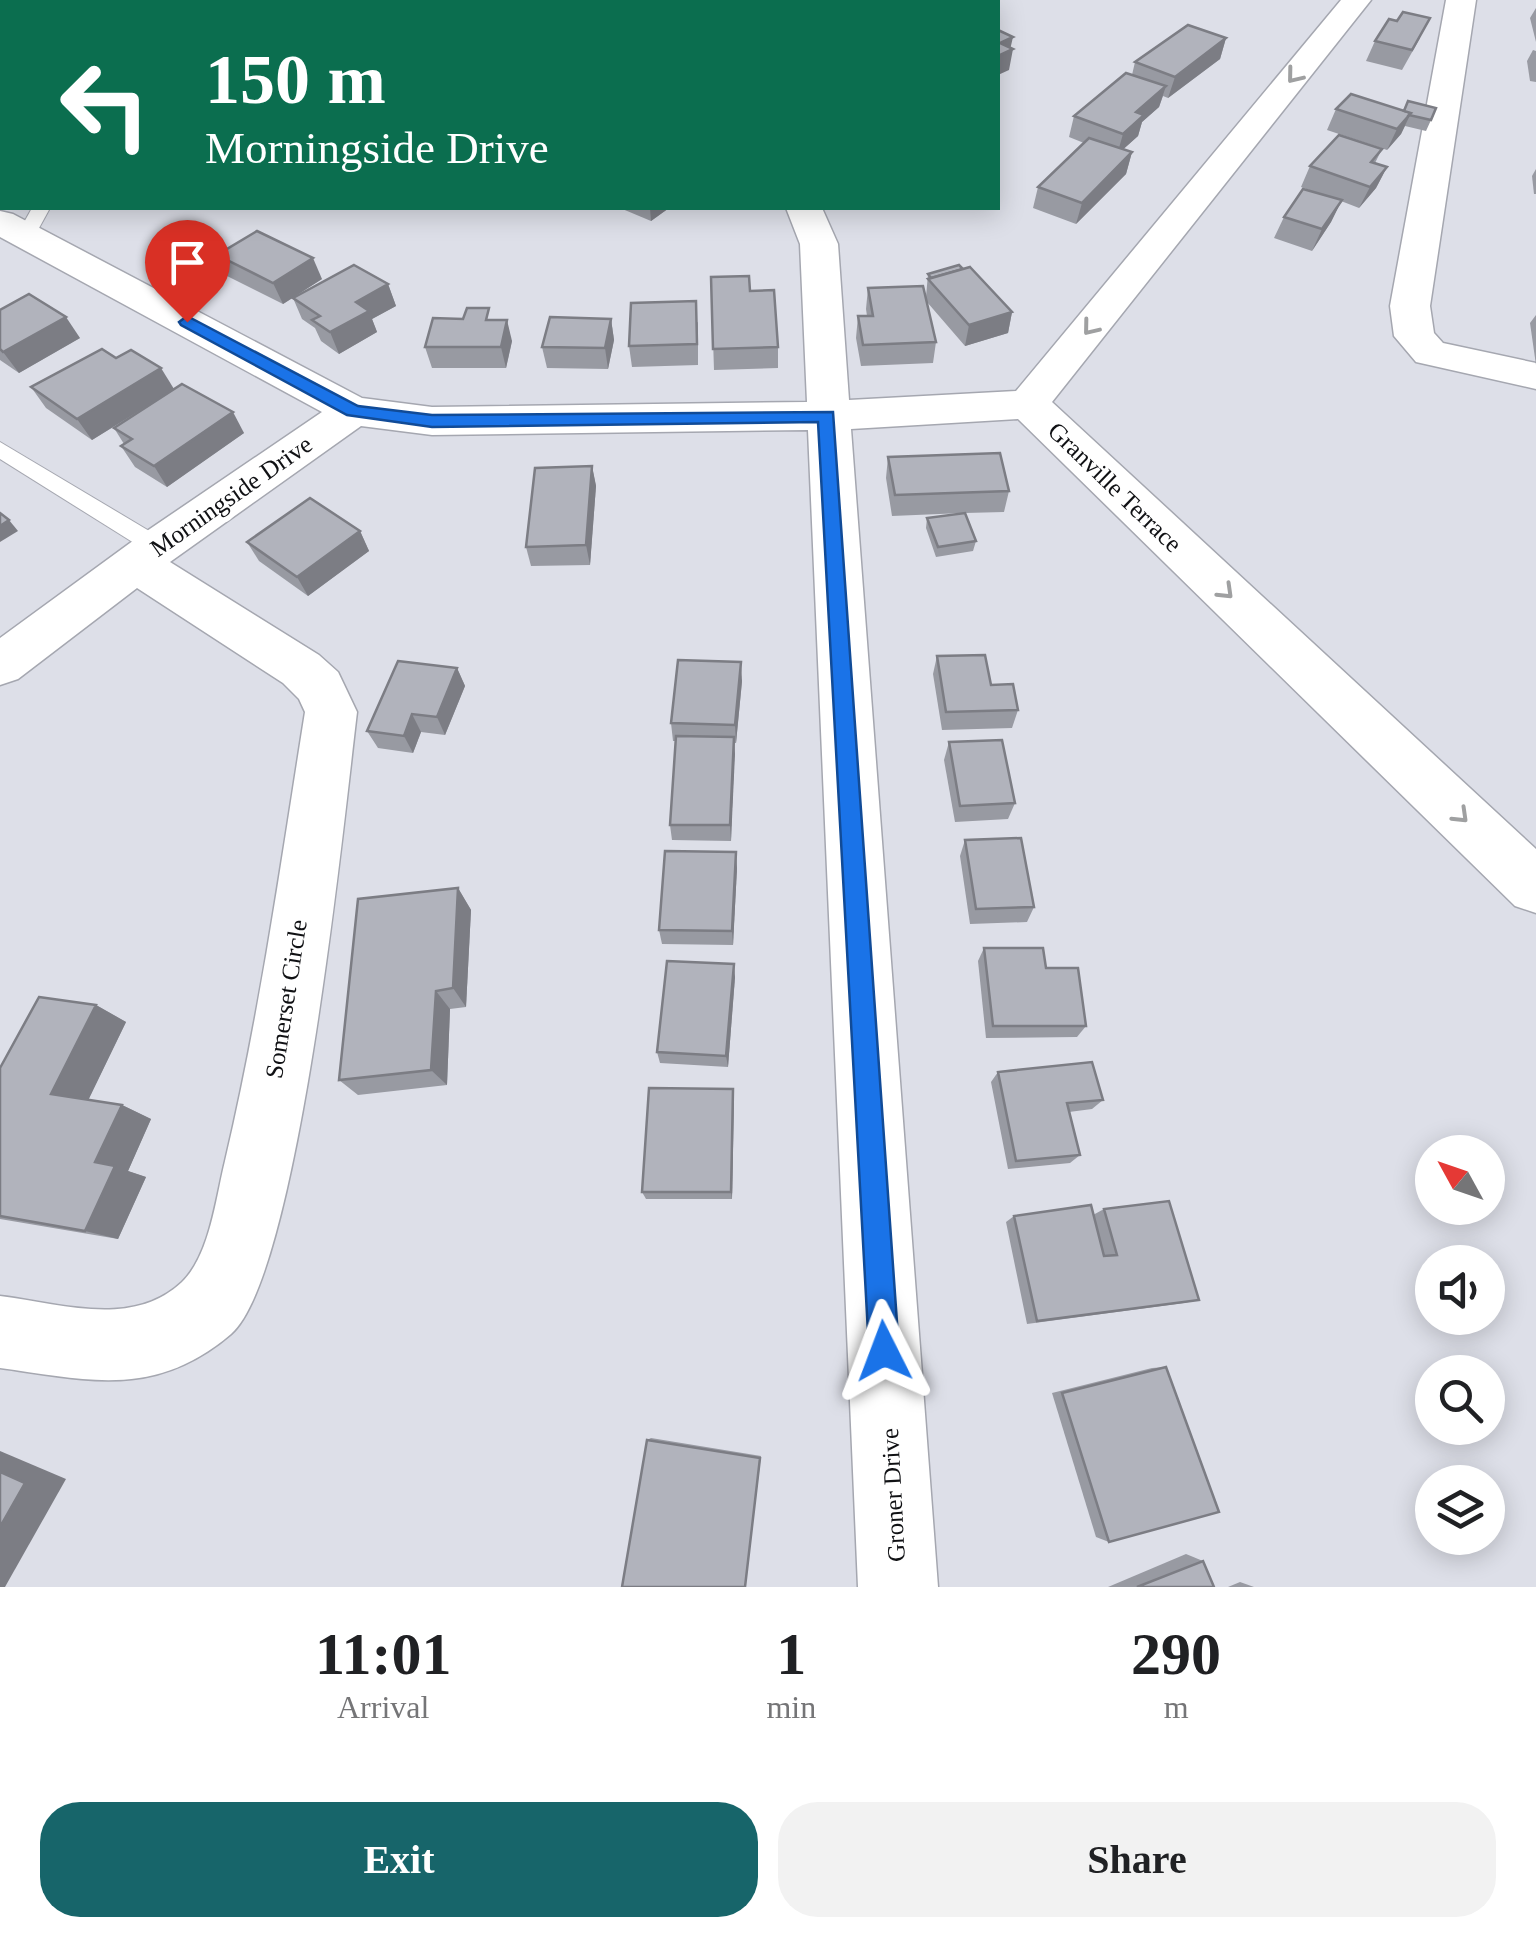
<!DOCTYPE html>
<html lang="en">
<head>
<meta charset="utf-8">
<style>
	body { margin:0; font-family:Georgia,serif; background:#f2f2f2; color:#202124; height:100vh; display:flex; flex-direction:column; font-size:38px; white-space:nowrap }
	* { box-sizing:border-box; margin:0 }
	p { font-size:32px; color:#757577 }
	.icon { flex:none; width:55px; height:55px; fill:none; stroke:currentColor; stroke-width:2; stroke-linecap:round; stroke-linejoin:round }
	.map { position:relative; height:1587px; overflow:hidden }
	.side { display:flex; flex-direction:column; background:#fff; flex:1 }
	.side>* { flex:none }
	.hud { position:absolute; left:0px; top:0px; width:1000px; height:210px; box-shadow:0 5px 25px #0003; background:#0b6e4f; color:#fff; overflow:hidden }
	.needle { width:65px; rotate:310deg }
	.controls { position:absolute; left:1415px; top:1135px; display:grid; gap:20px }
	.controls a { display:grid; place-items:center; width:90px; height:90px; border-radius:50%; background:#fff; box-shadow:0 5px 25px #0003; font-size:50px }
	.pin { position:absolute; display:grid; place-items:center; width:85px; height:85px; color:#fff; margin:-102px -42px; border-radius:50% 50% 50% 0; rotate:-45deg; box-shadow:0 0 10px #0007 }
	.pin .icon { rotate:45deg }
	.me { position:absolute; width:110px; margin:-55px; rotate:357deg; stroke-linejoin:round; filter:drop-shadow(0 0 8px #0008) }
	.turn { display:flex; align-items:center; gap:35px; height:210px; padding:0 40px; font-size:45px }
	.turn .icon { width:130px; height:130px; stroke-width:2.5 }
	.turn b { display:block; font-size:70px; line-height:85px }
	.eta { display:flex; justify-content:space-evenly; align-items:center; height:170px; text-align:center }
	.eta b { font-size:60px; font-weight:600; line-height:70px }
	.primary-button { display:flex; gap:20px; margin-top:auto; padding:20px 40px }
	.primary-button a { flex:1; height:115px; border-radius:40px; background:#17656a; color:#fff; font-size:40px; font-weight:600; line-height:115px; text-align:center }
	.primary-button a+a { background:#f2f2f2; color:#202124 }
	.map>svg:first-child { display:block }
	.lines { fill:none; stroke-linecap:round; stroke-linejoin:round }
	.lane-casing { stroke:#a5a7b0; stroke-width:2 }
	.street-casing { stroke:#a5a7b0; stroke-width:3 }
	.secondary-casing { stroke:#a5a7b0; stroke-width:58 }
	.lane { fill:#fff; fill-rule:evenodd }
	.street { fill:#fff; fill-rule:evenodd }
	.secondary { stroke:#fff; stroke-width:55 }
	.wall { fill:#989aa2 }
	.shaded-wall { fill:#7c7d84 }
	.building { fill:#b1b3bc; stroke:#7c7d84; stroke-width:2.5 }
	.oneway { stroke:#9fa0a1 }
	.route { fill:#1a73e8; stroke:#114b97; stroke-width:2.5 }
	.labels { text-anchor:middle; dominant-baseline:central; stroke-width:10; stroke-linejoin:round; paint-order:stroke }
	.street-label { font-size:25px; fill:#101114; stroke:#fff }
</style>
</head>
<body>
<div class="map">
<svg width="1536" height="1587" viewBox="0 0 1536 1587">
	<rect width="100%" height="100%" fill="#dddfe8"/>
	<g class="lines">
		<defs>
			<g id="lane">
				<polygon points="32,208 50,208 33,239 19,239 17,235"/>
				<polygon points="0,442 166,541 170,547 166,553 150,553 0,459"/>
			</g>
			<g id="street">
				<polygon points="0,0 22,0 24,2 2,2 2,9"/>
				<polygon points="264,0 298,0 300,2 266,2"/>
				<path d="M1341 0H1371L1052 402 1536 849V913L1515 906 1018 419 851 429 938 1587H858L808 430 432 435 361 426 170 562 319 655 338 672 357 712C344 819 299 1275 231 1334 155 1399 88 1380 0 1368V1296C60 1303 132 1329 182 1282 210 1255 216 1197 225 1161 260 1013 281 862 305 712L299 699 283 683 137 588 18 679 0 685V638L141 535 322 412 0 237V211L13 214 362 398 432 407 807 402 800 244 786 208H822L838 244 849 400 1016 391Z"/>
				<polygon points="1446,0 1476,0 1430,306 1434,333 1443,343 1536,363 1536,389 1416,362 1394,336 1390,306"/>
			</g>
			<g id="secondary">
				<polyline points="62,2 68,0"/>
				<polyline points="0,30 2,29"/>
			</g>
		</defs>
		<use href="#lane" class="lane-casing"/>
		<use href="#street" class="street-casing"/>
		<use href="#secondary" class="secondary-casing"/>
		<use href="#lane" class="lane"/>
		<use href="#street" class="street"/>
		<use href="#secondary" class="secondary"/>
	</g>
	<g class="wall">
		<polygon points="155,0 207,0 201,2 161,2"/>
		<polygon points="538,0 602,0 598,2 538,2"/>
		<polygon points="1536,8 1536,42 1530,18"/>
		<polygon points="1397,21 1420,38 1402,70 1366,61 1375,41"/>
		<polygon points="2,33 2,75 0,73 0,34"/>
		<polygon points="1226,38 1220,59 1168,98 1163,96 1159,107 1142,122 1138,136 1123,149 1132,152 1126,174 1076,224 1033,208 1038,187 1084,143 1069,137 1074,116 1132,75 1135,62"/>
		<polygon points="1533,50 1536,51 1536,82 1530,81 1527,61"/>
		<polygon points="1408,101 1431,120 1426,131 1405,126 1401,134 1387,150 1327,130 1336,109 1403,110"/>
		<polygon points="1382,149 1375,163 1387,167 1376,188 1359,208 1341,201 1331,222 1312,251 1274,238 1284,217 1320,194 1301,187 1310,166"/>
		<polygon points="1536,169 1536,194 1534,194 1532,176"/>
		<polygon points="620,208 669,208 651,221"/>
		<polygon points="217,255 322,279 283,304 227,276"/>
		<polygon points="354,265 388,284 396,306 372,319 377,332 339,354 321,341 315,328 302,319 293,298"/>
		<polygon points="928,274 1012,312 1008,333 965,346 927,302 936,342 933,363 861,366 856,338 858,316 867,316 866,309 868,288 926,297"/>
		<polygon points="711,277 750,291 778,347 778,368 714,370"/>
		<polygon points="0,310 80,338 19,373 0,360"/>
		<polygon points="1536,315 1536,365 1530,323"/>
		<polygon points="611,319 614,340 608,369 547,368 542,347"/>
		<polygon points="491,320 512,341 506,368 432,368 425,347"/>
		<polygon points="698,322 698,365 632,367 629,346"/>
		<polygon points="116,358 174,389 244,433 167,487 135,467 121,446 124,444 114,428 170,392 92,440 46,408 31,387"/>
		<polygon points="888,457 1009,491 1004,512 965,513 976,541 973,551 936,557 926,528 927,518 963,513 892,516 886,478"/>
		<polygon points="592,466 596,486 590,565 531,566 526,547"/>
		<polygon points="360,531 369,551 308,596 259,561 247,542"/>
		<polygon points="937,656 991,685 1018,710 1012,728 942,730 933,674"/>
		<polygon points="457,668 465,686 445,735 421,732 413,753 378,748 367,731"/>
		<polygon points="742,681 736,743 734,743 731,841 672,840 670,825 676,741 673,741 671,723"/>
		<polygon points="949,742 1015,803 1008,819 955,822 944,760"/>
		<polygon points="965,840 1034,907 1027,922 970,924 960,856"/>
		<polygon points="737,868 733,945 662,944 659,930"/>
		<polygon points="458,888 471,910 466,1007 450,1009 447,1085 358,1095 339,1080"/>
		<polygon points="984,948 1086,1026 1077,1037 986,1038 978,961"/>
		<polygon points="735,977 728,1067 660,1063 657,1052"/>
		<polygon points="96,1005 126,1022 88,1100 122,1105 151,1119 128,1171 146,1177 118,1239 0,1219 0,1068"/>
		<polygon points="998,1072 1103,1100 1092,1109 1069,1112 1080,1155 1070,1163 1008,1169 991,1082"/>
		<polygon points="733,1089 732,1199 646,1199 642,1192"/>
		<polygon points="1104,1209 1199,1300 1184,1303 1027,1324 1006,1222 1014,1216 1093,1215"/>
		<polygon points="1166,1367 1109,1542 1096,1537 1052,1393 1152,1368"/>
		<polygon points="651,1438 761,1456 745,1587 647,1440"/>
		<polygon points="1186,1554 1203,1561 1214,1587 1108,1587"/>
		<polygon points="1240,1582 1254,1587 1228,1587"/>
	</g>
	<g class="shaded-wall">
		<polygon points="175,0 207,0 201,2 176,2"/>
		<polygon points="569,0 602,0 598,2 569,2"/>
		<polygon points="1013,37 1010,50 1013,49 1009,70 998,75 998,56 1000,43"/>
		<polygon points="1226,38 1220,59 1168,98 1175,77"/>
		<polygon points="1166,86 1159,107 1142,122 1138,136 1117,155 1123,134 1136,112"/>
		<polygon points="1411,113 1401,134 1387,150 1397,129"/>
		<polygon points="1132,152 1126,174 1076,224 1082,203"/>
		<polygon points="1387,167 1376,188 1359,208 1370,187"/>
		<polygon points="1342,200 1331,222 1312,251 1322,229"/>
		<polygon points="650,208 669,208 651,221"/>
		<polygon points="313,258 322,279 283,304 273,283"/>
		<polygon points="388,284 396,306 372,319 377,332 339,354 330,332 356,302"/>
		<polygon points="1012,312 1008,333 965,346 969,325"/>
		<polygon points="66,317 80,338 19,373 3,352"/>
		<polygon points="611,319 614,340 608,369 605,348"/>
		<polygon points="507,320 512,341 506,368 501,347"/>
		<polygon points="161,368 174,389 92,440 77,419"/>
		<polygon points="233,412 244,433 167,487 154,466"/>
		<polygon points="592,466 596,486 590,565 586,545"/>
		<polygon points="9,520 18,531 0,542 0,526"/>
		<polygon points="360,531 369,551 308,596 297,577"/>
		<polygon points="741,662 742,681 736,743 735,725"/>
		<polygon points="457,668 465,686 445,735 437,717"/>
		<polygon points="412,714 421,732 413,753 404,736"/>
		<polygon points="734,737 735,754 731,841 730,825"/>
		<polygon points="736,852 737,868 733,945 732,931"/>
		<polygon points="458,888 471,910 466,1007 453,988"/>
		<polygon points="734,964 735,977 728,1067 726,1056"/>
		<polygon points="436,991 450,1009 447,1085 431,1070"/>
		<polygon points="96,1005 126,1022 84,1109 51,1094"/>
		<polygon points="733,1089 734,1099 732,1199 731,1192"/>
		<polygon points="122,1105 151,1119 128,1171 146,1177 118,1239 85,1231 95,1162"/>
		<polygon points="0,1451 66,1479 5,1587 0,1587"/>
	</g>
	<g class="building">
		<polygon points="785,0 839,0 835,2 781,2"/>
		<polygon points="1403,12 1430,18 1412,50 1375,41 1389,19 1397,21"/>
		<polygon points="1188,25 1226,38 1175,77 1135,62"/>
		<polygon points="998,30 1013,37 1000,43 1013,49 998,56"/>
		<polygon points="2,33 2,61 0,60 0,34"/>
		<polygon points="1126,73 1166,86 1136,112 1144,115 1123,134 1074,116"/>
		<polygon points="1351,94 1411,113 1397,129 1336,109"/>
		<polygon points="1408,101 1436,108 1431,120 1409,115 1411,113 1404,111"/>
		<polygon points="1339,135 1382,149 1371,162 1387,167 1370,187 1310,166"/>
		<polygon points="1089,138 1132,152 1082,203 1038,187"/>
		<polygon points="1303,189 1342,200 1322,229 1284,217"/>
		<polygon points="257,231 313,258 273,283 217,255"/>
		<polygon points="354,265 388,284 356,302 369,311 330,332 312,320 320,316 293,298"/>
		<polygon points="959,265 963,269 931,278 928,274"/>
		<polygon points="970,267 1012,312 969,325 928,279"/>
		<polygon points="749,276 750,291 774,290 778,347 713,349 711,277"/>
		<polygon points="923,286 936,342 863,345 858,316 873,316 868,288"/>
		<polygon points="29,294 66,317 3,352 0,349 0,310"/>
		<polygon points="696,301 697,344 629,346 631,303"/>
		<polygon points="467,308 489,308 486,320 507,320 501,347 425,347 433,318 463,319"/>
		<polygon points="550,317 611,319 605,348 542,347"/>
		<polygon points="102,349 116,358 131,350 161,368 77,419 31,387"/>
		<polygon points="182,384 233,412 154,466 121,446 132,439 114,428"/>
		<polygon points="1000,453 1009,491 895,495 888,457"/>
		<polygon points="592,466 586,545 526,547 535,468"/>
		<polygon points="310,498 360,531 297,577 247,542"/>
		<polygon points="0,513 9,520 0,526"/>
		<polygon points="965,513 976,541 938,547 927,518"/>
		<polygon points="985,655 991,685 1013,684 1018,710 946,712 937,656"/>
		<polygon points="678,660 741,662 735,725 671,723"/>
		<polygon points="398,661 457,668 437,717 412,714 404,736 367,731"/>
		<polygon points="676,736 734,737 730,825 670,825"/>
		<polygon points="1002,740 1015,803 960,806 949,742"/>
		<polygon points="1021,838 1034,907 976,909 965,840"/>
		<polygon points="665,851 736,852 732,931 659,930"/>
		<polygon points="458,888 453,988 436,991 431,1070 339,1080 358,899"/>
		<polygon points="984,948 1043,948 1046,968 1078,968 1086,1026 993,1026"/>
		<polygon points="667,961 734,964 726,1056 657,1052"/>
		<polygon points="39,997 96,1005 51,1094 122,1105 95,1162 115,1166 85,1231 0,1216 0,1068"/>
		<polygon points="1092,1062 1103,1100 1067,1103 1080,1155 1016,1161 998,1072"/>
		<polygon points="649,1088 733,1089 731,1192 642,1192"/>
		<polygon points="1169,1201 1199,1300 1037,1321 1014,1216 1091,1205 1104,1256 1117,1255 1104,1209"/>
		<polygon points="1166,1367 1219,1512 1109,1542 1062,1393"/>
		<polygon points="647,1440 760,1458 745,1587 622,1587"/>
		<polygon points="0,1472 25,1483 0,1527"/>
		<polygon points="1203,1561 1214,1587 1137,1587"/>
	</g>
	<defs><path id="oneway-chevron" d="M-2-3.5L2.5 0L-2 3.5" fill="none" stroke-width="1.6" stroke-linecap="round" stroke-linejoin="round" transform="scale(2.5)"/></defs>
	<g class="oneway">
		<use href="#oneway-chevron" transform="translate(1294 76) rotate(129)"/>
		<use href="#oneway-chevron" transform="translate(1090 328) rotate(129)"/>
		<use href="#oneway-chevron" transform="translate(1226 592) rotate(44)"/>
		<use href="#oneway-chevron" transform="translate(1461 816) rotate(44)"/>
	</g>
	<polygon class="route" points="187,316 358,406 432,415 833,412 899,1351 895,1362 884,1366 874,1362 869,1351 818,422 432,427 347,415 181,325 179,322"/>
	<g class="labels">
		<g class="street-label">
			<text transform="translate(1115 487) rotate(44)">Granville Terrace</text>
			<text transform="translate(231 496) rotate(-35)">Morningside Drive</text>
			<text transform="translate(286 999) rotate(-81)">Somerset Circle</text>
			<text transform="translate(893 1495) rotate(-93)">Groner Drive</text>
		</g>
	</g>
</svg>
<div class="controls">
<a><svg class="needle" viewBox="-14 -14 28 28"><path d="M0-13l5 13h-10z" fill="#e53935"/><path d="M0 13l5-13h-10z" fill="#757577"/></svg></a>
<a><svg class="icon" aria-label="sound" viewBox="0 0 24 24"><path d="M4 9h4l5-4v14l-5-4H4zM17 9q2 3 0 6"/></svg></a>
<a><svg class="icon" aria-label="search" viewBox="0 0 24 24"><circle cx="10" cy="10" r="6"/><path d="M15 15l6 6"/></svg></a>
<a><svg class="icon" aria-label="layers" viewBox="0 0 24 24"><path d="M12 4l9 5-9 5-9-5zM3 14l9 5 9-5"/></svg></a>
</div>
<div class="pin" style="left:187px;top:322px;background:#d93025"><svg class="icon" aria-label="arrive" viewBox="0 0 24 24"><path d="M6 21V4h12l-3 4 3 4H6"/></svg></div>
<svg class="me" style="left:884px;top:1351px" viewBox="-20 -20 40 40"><path d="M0-17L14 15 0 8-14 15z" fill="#1a73e8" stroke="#fff" stroke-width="4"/></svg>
<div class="hud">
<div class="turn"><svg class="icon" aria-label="left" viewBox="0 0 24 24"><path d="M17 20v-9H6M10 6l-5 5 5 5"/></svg><div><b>150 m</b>Morningside Drive</div></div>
</div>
</div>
<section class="side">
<div class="eta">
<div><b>11:01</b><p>Arrival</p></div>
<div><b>1</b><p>min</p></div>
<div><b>290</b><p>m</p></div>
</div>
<div class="primary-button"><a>Exit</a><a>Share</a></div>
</section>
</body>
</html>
